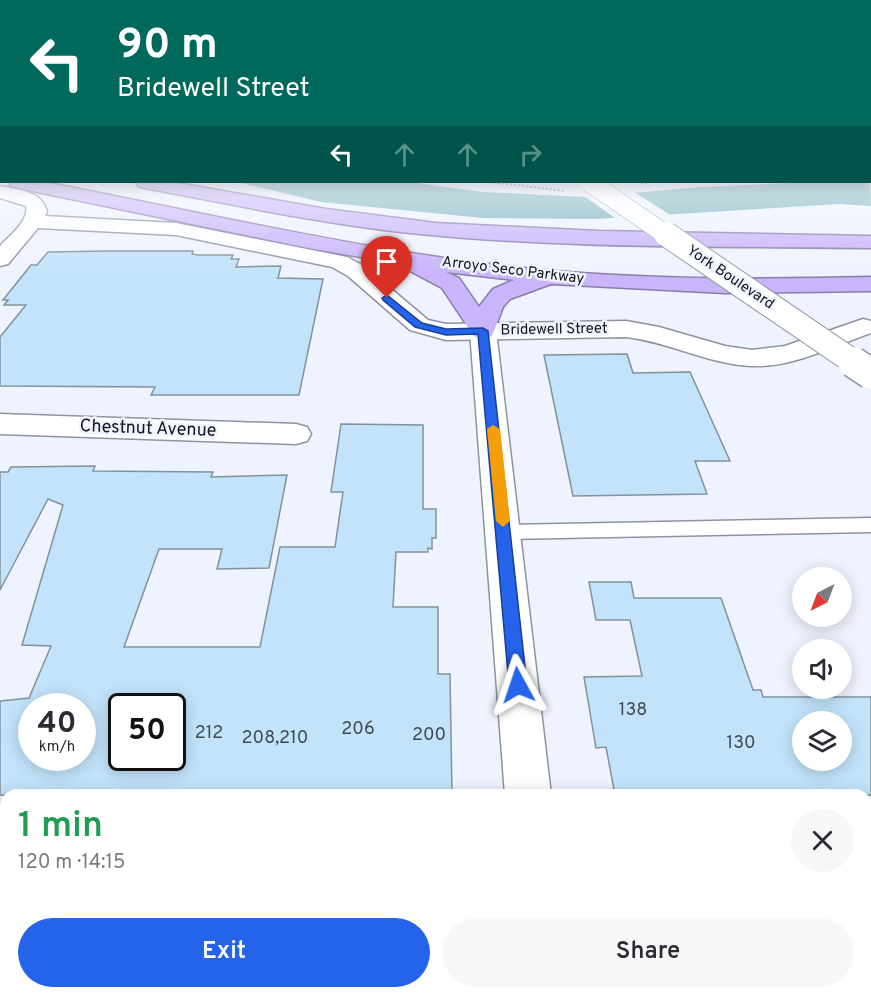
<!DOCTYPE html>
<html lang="en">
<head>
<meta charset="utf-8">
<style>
	body { margin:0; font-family:Overpass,sans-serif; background:#f7f7f7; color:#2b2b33; height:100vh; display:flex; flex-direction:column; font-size:22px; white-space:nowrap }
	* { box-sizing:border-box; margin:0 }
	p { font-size:20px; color:#7c7c81 }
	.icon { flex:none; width:33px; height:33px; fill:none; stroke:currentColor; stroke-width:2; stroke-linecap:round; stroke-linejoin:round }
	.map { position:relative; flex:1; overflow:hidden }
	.panel { position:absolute; left:0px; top:789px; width:872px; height:210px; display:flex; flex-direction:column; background:#fff; border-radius:18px 18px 0 0; box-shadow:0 3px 15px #0003 }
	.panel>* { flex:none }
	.top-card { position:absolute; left:0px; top:0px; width:872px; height:183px; box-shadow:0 3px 15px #0003; background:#00695c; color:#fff; overflow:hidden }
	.needle { width:39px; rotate:222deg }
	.buttons { position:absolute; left:792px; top:567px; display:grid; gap:12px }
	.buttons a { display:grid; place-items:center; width:60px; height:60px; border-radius:50%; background:#fff; box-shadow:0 3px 15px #0003; font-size:30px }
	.speed { position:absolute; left:18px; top:693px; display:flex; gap:12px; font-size:30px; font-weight:700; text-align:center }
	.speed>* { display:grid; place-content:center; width:78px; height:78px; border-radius:50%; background:#fff; box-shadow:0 3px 15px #0003; line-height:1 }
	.speed small { font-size:15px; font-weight:400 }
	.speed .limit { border:3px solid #111; border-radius:9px; background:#fff; color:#111 }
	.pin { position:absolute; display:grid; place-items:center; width:51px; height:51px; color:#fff; margin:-62px -26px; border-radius:50% 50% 50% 0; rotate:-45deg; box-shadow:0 0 6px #0007 }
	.pin .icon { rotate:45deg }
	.me { position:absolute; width:66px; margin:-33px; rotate:355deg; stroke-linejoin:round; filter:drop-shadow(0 0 4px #0008) }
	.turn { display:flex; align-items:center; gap:21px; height:126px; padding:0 18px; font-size:27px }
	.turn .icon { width:78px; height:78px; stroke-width:2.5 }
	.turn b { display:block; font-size:42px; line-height:51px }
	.lanes { display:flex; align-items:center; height:57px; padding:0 18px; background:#0003; justify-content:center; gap:30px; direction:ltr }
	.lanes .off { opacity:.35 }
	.round { display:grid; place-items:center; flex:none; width:63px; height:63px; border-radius:32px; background:#f7f7f7 }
	.headline { display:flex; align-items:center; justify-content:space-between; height:102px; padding:0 18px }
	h1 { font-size:36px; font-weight:600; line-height:45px; color:#1e9e55 }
	.action { display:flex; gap:12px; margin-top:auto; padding:12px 18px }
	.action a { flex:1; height:69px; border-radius:36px; background:#2563eb; color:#fff; font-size:24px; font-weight:600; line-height:69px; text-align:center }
	.action a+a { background:#f7f7f7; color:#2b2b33 }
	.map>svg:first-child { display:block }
	.water { fill:#7bb3bc }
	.pier { fill:#eff3fe }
	.building { fill:#c2e3fa; stroke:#82929c; stroke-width:1.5; fill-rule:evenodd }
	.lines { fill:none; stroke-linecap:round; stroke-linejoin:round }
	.service-casing { stroke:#8d93a2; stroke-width:3 }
	.minor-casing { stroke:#8d93a2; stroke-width:3 }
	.tertiary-casing { stroke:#8d93a2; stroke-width:3 }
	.secondary-casing { stroke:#8d93a2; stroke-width:3 }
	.motorway-casing { stroke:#8a7dac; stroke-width:3 }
	.path { stroke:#90939b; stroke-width:2; stroke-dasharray:2 2; stroke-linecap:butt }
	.service { fill:#fff; fill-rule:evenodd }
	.minor { fill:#fff; fill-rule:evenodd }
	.tertiary { fill:#fff; fill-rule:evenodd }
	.secondary { fill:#fff; fill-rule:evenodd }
	.motorway { fill:#cab4fa; fill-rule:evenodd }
	.secondary-bridge-far2-casing { stroke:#8d93a2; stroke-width:20; stroke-linecap:butt }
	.secondary-bridge-far1-casing { stroke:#8d93a2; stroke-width:26; stroke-linecap:butt }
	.secondary-bridge-casing { stroke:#8d93a2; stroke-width:33; stroke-linecap:butt }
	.secondary-bridge-far2 { stroke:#fff; stroke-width:19 }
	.secondary-bridge-far1 { stroke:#fff; stroke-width:24 }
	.secondary-bridge { stroke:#fff; stroke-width:30 }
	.route { fill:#2563eb; stroke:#184099; stroke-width:1.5 }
	.slow { fill:#f59e0b }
	.labels { text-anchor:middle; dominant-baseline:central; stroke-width:5; stroke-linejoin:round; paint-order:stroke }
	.far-street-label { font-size:15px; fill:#14161b; stroke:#eff3fe }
	.street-label { font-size:18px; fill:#14161b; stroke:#eff3fe }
	.near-number-label { font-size:18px; fill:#404953 }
</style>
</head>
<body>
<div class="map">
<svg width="871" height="999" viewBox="0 0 871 999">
	<rect width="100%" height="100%" fill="#eff3fe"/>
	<polygon class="water" points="870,179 871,206 840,204 596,219 483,218 321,202 237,182 410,182 483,192 586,197 701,187 812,182 870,182"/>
	<polygon class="pier" points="631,190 672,216 618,220 581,194"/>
	<g class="building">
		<polygon points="108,251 193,251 192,254 198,255 233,255 231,259 239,259 236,267 281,266 278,278 323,279 299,395 151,395 155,387 0,386 0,337 26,305 4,305 8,300 3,300 31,265 37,265 48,252"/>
		<polygon points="627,354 633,373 690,372 730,461 695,461 707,494 573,496 544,355"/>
		<path d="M341 424 423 425V509H436V538H432V549L428 548V552H396L393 607H438V674H450L452 795H0V701L29 698 51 646 22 645 63 505 48 499 0 590V472H8L11 467 95 466 93 471 213 472 211 477 287 475 269 568 217 569 222 549H159L124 647H260L280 547H335L343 492H331ZM32 706H82V758H32ZM122 706H172V758H122Z"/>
		<path d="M589 582H631L634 598H721L753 690H761L763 697H871V795H615L606 747 596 748 584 677 642 676 630 620H596ZM802 722H842V760H802Z"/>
	</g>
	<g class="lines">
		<defs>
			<g id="service">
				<rect x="870" y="144" width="1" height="6"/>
				<polygon points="871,518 871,532 504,539 497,537 495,532 497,527 504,525"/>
			</g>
			<g id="minor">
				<path d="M0 186C18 190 41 190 47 211L45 216 176 223 347 257 364 266 428 320 446 324 626 321 659 327 725 346 752 350 785 346 863 319 871 321V333C834 346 792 368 752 366 708 364 669 342 626 337L446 340 410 330 348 276 332 267 176 235 38 228 8 264 0 266V246C10 235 29 221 26 206L0 198Z"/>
				<polygon points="0,414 296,424 307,427 311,434 307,441 296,444 0,434"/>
			</g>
			<g id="tertiary">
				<polygon points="0,948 6,948 6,993 26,993 14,999 0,999"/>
				<polygon points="170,993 287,993 290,999 173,999"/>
			</g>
			<g id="secondary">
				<polygon points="483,323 492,326 496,331 551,795 505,795 470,331 474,326"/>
				<rect x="520" y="993" width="56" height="6"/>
			</g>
			<g id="motorway">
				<rect x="0" y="149" width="2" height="11"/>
				<path d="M9 182H44C189 210 334 244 481 263 610 280 741 280 871 277V291L725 293 551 284 510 299 503 307 492 336 483 339 474 336 442 288 410 271 407 265 308 248 18 188 11 186ZM446 272 514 280 493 289 479 307 459 278Z"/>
				<path d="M136 182H172L326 209 436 223 599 231 871 236V248C714 246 556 249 400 232 314 222 230 204 145 188L138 186Z"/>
			</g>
		</defs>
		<use href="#service" class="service-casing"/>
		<use href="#minor" class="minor-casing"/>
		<use href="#tertiary" class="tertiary-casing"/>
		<use href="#secondary" class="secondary-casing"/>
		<use href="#motorway" class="motorway-casing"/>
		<g class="path">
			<polyline points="490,182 565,191"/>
			<polyline points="641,183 652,182"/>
		</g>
		<use href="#service" class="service"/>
		<use href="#minor" class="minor"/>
		<use href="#tertiary" class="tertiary"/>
		<use href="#secondary" class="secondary"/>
		<use href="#motorway" class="motorway"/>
		<defs>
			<polyline id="secondary-bridge-far2" points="589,182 668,236"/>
			<polyline id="secondary-bridge-far1" points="666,234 855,363"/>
			<polyline id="secondary-bridge" points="853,362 871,374"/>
		</defs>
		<use href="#secondary-bridge-far2" class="secondary-bridge-far2-casing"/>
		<use href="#secondary-bridge-far1" class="secondary-bridge-far1-casing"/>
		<use href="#secondary-bridge" class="secondary-bridge-casing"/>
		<use href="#secondary-bridge-far2" class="secondary-bridge-far2"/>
		<use href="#secondary-bridge-far1" class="secondary-bridge-far1"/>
		<use href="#secondary-bridge" class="secondary-bridge"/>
	</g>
	<linearGradient id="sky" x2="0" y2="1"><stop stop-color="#7cb4d6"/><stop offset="0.49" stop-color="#f8faff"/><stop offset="1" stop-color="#f8faff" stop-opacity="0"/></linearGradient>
	<rect width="871" height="275" fill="url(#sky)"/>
	<polygon class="route" points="387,295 422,323 446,329 483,328 488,331 527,685 524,691 518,693 512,691 509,685 478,334 446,335 415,327 383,300 382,298"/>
	<polygon class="slow" points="493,425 500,429 510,521 503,527 496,521 487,429"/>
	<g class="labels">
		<g class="far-street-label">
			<text transform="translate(513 271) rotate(7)">Arroyo Seco Parkway</text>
			<text transform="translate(730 278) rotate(34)">York Boulevard</text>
			<text transform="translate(554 330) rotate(-1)">Bridewell Street</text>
		</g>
		<g class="street-label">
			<text transform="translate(148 429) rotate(2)">Chestnut Avenue</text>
		</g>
		<g class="near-number-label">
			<text x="633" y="710">138</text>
			<text x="358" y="729">206</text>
			<text x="209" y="733">212</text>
			<text x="429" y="735">200</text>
			<text x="275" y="738">208,210</text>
			<text x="741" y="743">130</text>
		</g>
	</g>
</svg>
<div class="buttons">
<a><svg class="needle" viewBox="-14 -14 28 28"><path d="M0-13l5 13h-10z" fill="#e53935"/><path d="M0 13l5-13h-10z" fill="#7c7c81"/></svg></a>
<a><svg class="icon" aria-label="sound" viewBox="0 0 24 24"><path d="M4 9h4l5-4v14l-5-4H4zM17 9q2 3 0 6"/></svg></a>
<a><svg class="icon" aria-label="layers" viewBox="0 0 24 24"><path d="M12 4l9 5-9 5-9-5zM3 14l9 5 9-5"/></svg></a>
</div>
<div class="speed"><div>40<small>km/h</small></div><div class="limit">50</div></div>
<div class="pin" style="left:387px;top:298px;background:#d93025"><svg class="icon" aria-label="arrive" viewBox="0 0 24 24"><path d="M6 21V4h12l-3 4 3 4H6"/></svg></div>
<svg class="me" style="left:518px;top:685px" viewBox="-20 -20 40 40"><path d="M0-17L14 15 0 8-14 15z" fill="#2563eb" stroke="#fff" stroke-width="4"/></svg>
<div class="top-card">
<div class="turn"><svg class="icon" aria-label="left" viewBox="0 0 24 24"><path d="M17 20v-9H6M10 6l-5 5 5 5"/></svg><div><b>90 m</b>Bridewell Street</div></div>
<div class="lanes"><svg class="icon" aria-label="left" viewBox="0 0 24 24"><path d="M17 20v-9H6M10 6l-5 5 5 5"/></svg><svg class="icon off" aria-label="ahead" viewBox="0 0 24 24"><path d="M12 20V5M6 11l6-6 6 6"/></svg><svg class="icon off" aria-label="ahead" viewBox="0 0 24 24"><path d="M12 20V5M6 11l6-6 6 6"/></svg><svg class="icon off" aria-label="right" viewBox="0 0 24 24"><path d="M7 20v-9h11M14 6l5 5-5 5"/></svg></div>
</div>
<section class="panel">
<div class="headline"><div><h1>1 min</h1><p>120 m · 14:15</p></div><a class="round"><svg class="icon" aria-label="close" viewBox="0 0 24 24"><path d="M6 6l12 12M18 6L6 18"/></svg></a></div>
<div class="action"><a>Exit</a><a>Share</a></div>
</section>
</div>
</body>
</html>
